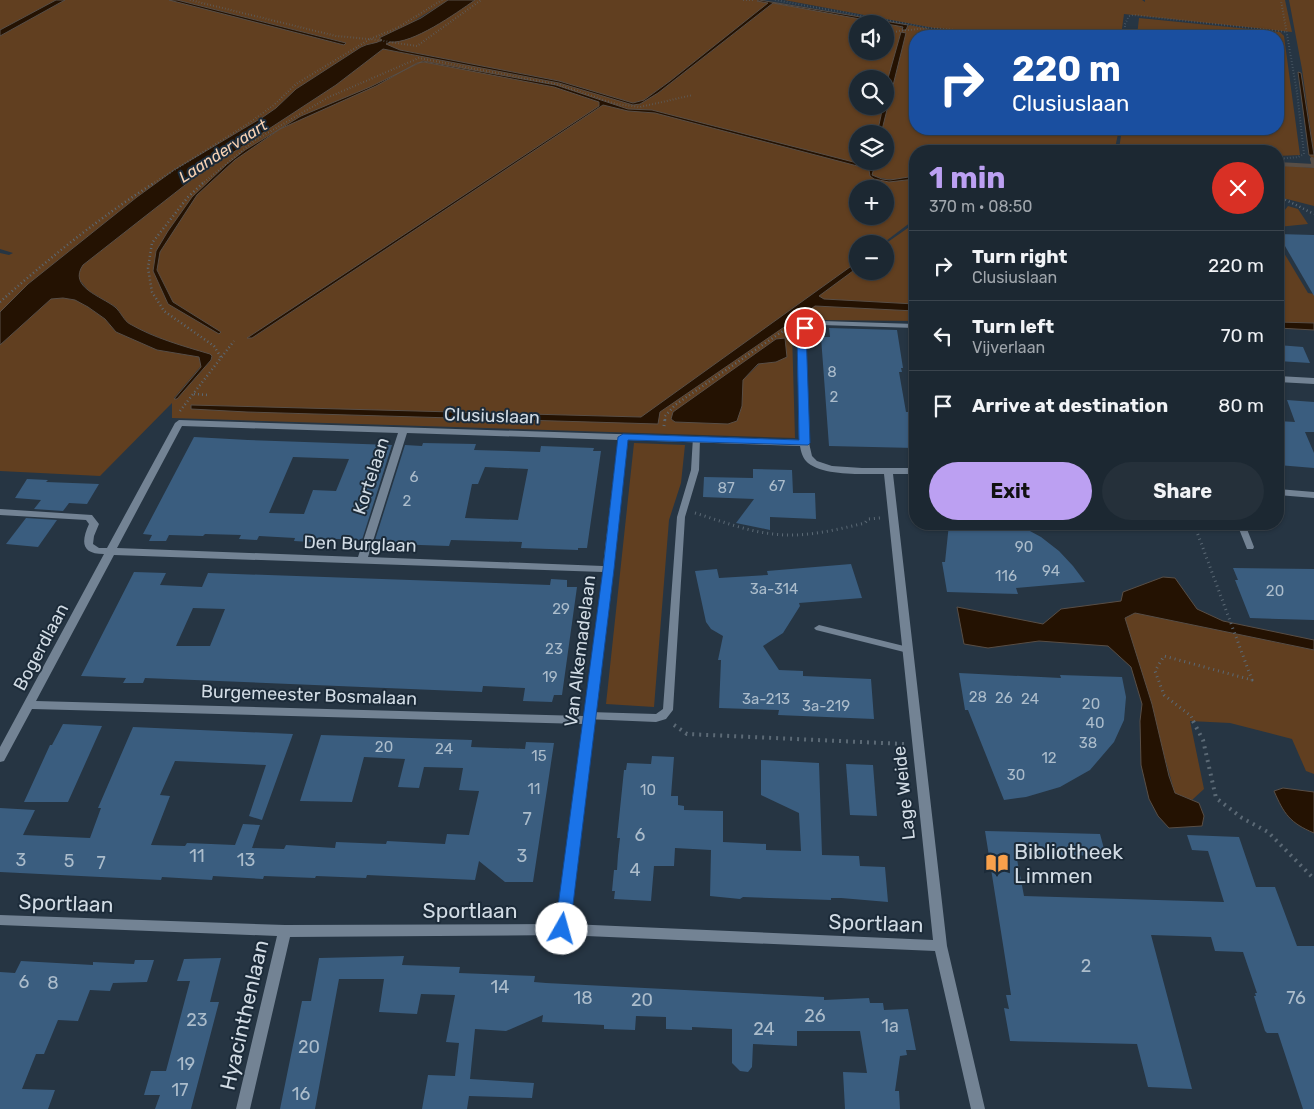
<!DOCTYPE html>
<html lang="en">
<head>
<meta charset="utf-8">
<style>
	body { margin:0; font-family:Rubik,sans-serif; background:#25303a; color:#f1f3f6; height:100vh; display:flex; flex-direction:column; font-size:19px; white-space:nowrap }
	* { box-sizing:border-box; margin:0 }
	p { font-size:16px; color:#a0a6ac }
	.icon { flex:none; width:28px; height:28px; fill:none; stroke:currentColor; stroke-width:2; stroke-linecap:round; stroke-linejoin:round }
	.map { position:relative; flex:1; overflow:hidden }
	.side { position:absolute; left:909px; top:145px; width:375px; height:385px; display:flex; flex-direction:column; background:#1c2832; border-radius:20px; box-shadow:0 1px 4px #0004,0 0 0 1px #3a444d }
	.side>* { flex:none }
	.guide { position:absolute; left:909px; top:30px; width:375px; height:105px; border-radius:20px; box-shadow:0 1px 4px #0004,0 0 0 1px #3a444d; background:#1a4fa0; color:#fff; overflow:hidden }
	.buttons { position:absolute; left:849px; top:15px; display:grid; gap:10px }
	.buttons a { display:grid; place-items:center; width:45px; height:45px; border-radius:50%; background:#1c2832; box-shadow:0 1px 4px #0004,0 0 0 1px #3a444d; font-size:25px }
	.pin { position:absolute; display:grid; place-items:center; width:42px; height:42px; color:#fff; margin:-21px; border:2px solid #fff; border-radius:50%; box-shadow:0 1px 5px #0007 }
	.me { position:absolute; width:55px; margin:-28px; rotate:7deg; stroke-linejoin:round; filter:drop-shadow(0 0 4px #0008) }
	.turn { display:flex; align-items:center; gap:18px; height:105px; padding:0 20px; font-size:22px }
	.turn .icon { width:65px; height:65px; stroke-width:2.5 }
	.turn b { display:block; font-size:35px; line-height:42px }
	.round { display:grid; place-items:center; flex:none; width:52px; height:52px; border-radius:26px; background:#25303a }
	.headline { display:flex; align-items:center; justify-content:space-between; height:85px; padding:0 20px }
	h1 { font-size:30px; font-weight:700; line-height:38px; color:#bca0f2 }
	.button { display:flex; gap:10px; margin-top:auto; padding:10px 20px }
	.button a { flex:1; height:58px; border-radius:30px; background:#bca0f2; color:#111; font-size:20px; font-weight:700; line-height:58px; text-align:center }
	.button a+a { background:#25303a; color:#f1f3f6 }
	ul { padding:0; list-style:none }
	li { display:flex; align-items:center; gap:15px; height:70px; padding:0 20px; border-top:1px solid #3a444d }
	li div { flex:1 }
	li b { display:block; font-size:19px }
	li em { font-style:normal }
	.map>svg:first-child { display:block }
	.green { fill:#613f20; fill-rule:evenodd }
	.water { fill:#241202; stroke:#584e46 }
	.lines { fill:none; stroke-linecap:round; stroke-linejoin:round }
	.stream { stroke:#584e46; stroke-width:4 }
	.building { fill:#3a5d7f; fill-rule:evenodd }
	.path-far3 { stroke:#5b6975; stroke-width:2; stroke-dasharray:0.5 2.5; stroke-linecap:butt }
	.path-far2 { stroke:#5b6975; stroke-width:2.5; stroke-dasharray:1 3; stroke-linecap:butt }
	.path-far1 { stroke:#5b6975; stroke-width:3; stroke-dasharray:1 4; stroke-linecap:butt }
	.path { stroke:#5b6975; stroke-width:4; stroke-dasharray:2 5; stroke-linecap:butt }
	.service { fill:#738394; fill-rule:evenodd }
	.minor { fill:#738394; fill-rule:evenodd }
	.route { fill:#1a73e8; stroke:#114b97 }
	.labels { text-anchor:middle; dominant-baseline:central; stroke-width:4; stroke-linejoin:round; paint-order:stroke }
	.number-label { font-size:15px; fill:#abbccb }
	.far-water-label { font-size:16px; font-style:italic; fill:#f6d0b1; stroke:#1c2b39 }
	.street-label { font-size:18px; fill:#d1dbe4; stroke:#1c2b39 }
	.near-number-label { font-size:18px; fill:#abbccb }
	.near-poi-label { font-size:21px; fill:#d1dbe4; stroke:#1c2b39; text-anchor:start }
	.near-street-label { font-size:21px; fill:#d1dbe4; stroke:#1c2b39 }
</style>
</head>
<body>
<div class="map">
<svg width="1314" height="1109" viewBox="0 0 1314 1109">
	<rect width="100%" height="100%" fill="#263543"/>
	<g class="green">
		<polygon points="0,0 56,0 0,30"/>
		<path d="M65 0H169L344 45 346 43 177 0H448L383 40C376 44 368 43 361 47L296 89 276 108 263 117 174 170 137 197 28 284 0 312V253L9 255 13 253 0 249V36Z"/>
		<path d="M475 0H759L769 3 670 81 644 100 633 103 559 81 400 50 390 47 386 44C392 40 400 41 408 38 433 27 453 15 475 0Z"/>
		<polygon points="784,0 1142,0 1145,2 1145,0 1285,0 1292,32 1124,14 1121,36 1047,36 934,28"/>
		<polygon points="1289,0 1314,0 1314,161 1309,155 1314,155 1302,69"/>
		<path d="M773 3 898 26 906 30 909 25 930 29 1015 36H915V129H1119L1115 148 1110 151 1077 149 1065 151H915V176C900 179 887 182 872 175L876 161H885V134H881L906 33 888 78 885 95V79H858V106H883L877 134H858V161H872L869 170 870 176 889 182 915 179V219L882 244H858L857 262 841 274 857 263 858 271H885V244L915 223V321L813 320 792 332 795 438 172 418V403L100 476 0 471V345L51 299 63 298 75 300 88 307 105 319 116 332 157 350 199 357 201 366 174 398 177 399 211 360 212 356 165 340 128 324 116 307 89 291 78 278V272L83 265 194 178 336 85 383 49 559 83 633 105 640 104 658 93ZM858 24H885V51H858ZM858 189H885V216H858ZM785 338 743 380 728 424 675 422 671 419Z"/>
		<polygon points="1139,18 1280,32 1284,36 1300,155 1278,156 1278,151 1127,151 1119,149 1122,129 1278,129 1278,36 1137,36"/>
		<polygon points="1278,165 1314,168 1314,206 1283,198 1278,183"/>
		<polygon points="1288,206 1298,209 1308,224 1278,227 1278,215 1281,215"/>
		<polygon points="1278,243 1308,293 1314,294 1314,329 1278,327"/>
		<polygon points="634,443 685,445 681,483 669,520 654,707 606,704"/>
		<polygon points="1135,613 1314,650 1314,774 1306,771 1292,739 1230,723 1190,721 1204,789 1192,800 1175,793 1125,618"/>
	</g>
	<g class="water">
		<polygon points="56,0 65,0 0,36 0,30"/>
		<polygon points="169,0 177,0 346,43 344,45"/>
		<path d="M448 0H475C455 14 413 44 390 42L386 44 400 50 559 81 633 103 644 100 670 81 768 3 757 1 759 0 908 25 906 30H902L903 27 898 26 773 3 658 93 640 104 633 105 559 83 383 49 336 85 194 178 83 265C68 287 101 296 115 307 121 312 124 321 130 324 154 338 183 346 210 354L212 356 211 360 177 399H174L201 367 199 357 157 350 116 332 105 319 88 307 75 300 63 298 51 299 0 345V312L28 284 137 197 174 170 263 117 276 108 296 89 361 47C368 43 376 44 382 40L379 38 421 18Z"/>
		<polygon points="901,32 906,33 881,134 877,134 883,106 885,106 888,78"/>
		<polygon points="423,61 556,85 628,109 652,110 865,165 871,166 872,161 876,161 872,175 882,179 890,180 915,176 915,179 889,182 874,179 870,176 869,170 865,168 655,113 628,111 603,105 252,338 247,338 599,106 599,102 554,87 424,62 417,63 376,86 280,129 235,160 197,195 160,252 157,270 173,302 221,332 219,334 168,304 153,271 156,251 168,231 192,197 227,164 245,150 301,116 370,87"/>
		<polygon points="1298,72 1301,73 1314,155 1309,155"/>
		<polygon points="857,262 857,268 819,296 824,299 915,304 915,311 815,306 660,412 658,424 247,412 191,409 191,405 641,417"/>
		<polygon points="1278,322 1314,323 1314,330 1278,328"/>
		<polygon points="785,338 787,357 776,362 758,364 743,380 742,406 737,421 728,424 675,422 671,419 673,412 776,339"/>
		<polygon points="1163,577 1175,578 1197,609 1223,621 1314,640 1314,650 1135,613 1125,618 1152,704 1169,776 1175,793 1199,803 1204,816 1202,826 1169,828 1158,816 1149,799 1141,765 1140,721 1142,704 1131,667 1108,646 1039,641 988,648 964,644 957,607 1043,624 1061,609 1121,601 1123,592"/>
		<path d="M1283 788 1314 792V833C1290 823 1284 814 1274 791Z"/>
	</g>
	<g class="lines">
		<polyline class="stream" points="1278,164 1314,166 1312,159"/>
	</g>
	<g class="building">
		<polygon points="1278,234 1314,235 1314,296"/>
		<polygon points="829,328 897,330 903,368 901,368 902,372 899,372 906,412 915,412 915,448 829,446 821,337 830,337"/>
		<polygon points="1278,345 1303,347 1310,363 1278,361"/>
		<polygon points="1287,400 1314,402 1314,432 1305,432 1314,453 1314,468 1278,465 1278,421 1295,422"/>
		<path d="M194 437 248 440 392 445 362 540 313 538 311 542 294 541 295 538 259 536 257 540 239 539 241 535 205 534 203 536 169 535 166 541H149L152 535 143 534ZM293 457 349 459 336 491 313 490 304 514 269 513Z"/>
		<path d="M423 443 476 444 474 450 540 452 541 446 594 448 593 451H601L587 548H578V550L521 548 522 542 451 540 449 546 392 544 394 541 375 540 405 445 422 446ZM485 467 528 469 518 520 465 518 472 484H478Z"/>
		<polygon points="753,469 792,470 793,493 815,493 816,519 770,517 770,530 736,523 754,499 703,497 704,477 753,478"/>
		<polygon points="27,479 48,480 46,482 99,484 87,504 69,503 63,511 34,509 41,500 15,498"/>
		<polygon points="26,518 57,520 38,547 6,544"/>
		<polygon points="949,524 1017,524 1041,537 1059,551 1073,566 1085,582 1016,588 1018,594 947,592 942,562 945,562"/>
		<polygon points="851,564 862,598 799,603 800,606 783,633 763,646 779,670 803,671 803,676 871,679 874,719 778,715 779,710 719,708 721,660 718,660 723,636 711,629 706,622 695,571 717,569 719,578 768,575 767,571"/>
		<polygon points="1233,568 1314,569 1314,620 1250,618 1235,580 1238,580"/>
		<path d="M134 572 166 573 160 585 202 587 208 573 550 585 551 579 567 580V587H577L562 695H554L552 702 523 701 525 688 483 686 482 692 145 678 143 683H123L126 678 81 676ZM193 608 225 609 210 646H176Z"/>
		<polygon points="959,673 1061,678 1060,675 1122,677 1126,697 1124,720 1114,742 1090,770 1060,787 1026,797 1004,800 968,710 965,710"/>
		<polygon points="63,724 102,726 68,802 24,802 50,745 52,745"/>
		<polygon points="133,727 293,734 262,820 249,816 266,765 175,761 160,795 170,796 151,845 185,846 187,843 235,845 243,824 260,825 252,848 284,849 286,845 335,848 336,842 386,844 387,841 445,844 447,834 469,835 479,791 459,790 463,768 424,767 419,788 398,787 405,759 364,757 352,802 300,801 321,735 472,740 471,747 525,749 526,742 554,743 533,882 505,882 479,861 475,880 367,875 366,878 316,876 315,878 264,876 263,879 213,876 212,880 162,877 161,880 0,872 0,808 35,810 23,835 90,838 101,808 98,808"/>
		<polygon points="652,756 674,757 671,796 678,796 678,805 684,806 684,810 723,811 723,842 766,844 766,850 801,851 799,813 761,795 761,760 819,763 822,855 859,856 860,866 885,867 888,902 841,898 831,898 831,900 743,897 740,899 710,896 711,850 675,848 674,866 654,866 651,901 614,899 615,891 612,891 614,870 617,870 618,855 620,838 617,838 624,770 626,770 627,763 651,764"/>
		<polygon points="846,764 873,765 877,816 850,815"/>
		<polygon points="985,831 1100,834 1106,856 1016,854 1024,896 1224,902 1208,851 1192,850 1187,835 1239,837 1256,887 1275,887 1297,946 1314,946 1314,1109 1303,1109 1278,1033 1267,1033 1265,1031 1254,996 1256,996 1255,993 1257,993 1243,952 1215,951 1211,937 1151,935 1192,1089 1148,1087 1137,1044 1010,1041 1004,1008 1009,1009 1006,995 1011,995"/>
		<polygon points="404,956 402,965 460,967 459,973 535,976 534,982 546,983 824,997 824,1000 869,998 870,1003 883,1003 884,1010 908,1009 916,1050 906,1050 907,1055 900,1056 895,1091 899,1091 900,1109 845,1109 843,1072 867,1073 860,1031 797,1031 797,1046 753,1044 752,1067 748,1072 740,1071 732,1063 732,1029 692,1027 692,1030 666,1029 666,1017 636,1016 635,1030 604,1029 604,1025 542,1022 543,1015 506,1031 475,1029 470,1079 534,1083 532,1098 469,1096 467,1109 422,1109 428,1075 455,1076 459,1043 446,1042 455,995 421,994 417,1014 379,1012 384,979 339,979 315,1109 280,1109 302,1001 311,1001 319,958"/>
		<polygon points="221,958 210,1002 219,1002 191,1109 155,1109 160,1095 144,1095 151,1071 166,1071 190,981 177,981 184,959"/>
		<polygon points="135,960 154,960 147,982 113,983 110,991 90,990 78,1021 58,1020 44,1054 36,1054 22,1089 55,1090 48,1109 0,1109 0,972 15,973 21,961 93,965 93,962 134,964"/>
	</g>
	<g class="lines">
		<g class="path-far3">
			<polyline points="190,0 336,36 369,39"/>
			<polyline points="442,0 397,28 370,39 417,46 481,0"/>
			<polyline points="743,0 755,0"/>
			<polyline points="775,0 930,28 1036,36"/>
			<polyline points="885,36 898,31 928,28"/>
			<polyline points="1125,36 1125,24 1129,16 1133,15 1287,32"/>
			<polyline points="855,46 858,45"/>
			<polyline points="1278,159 1298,157 1304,154 1297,92 1281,0"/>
			<polyline points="152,184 246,125 274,105 296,84 370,39"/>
			<polyline points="202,184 254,141 329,97 419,58 560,85 616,104 640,107 693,95"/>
		</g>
		<g class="path-far2">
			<polyline points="203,183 188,197 152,243 148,268 152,292 164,311 214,346 222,359"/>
			<polyline points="1278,196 1314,214"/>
			<path d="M0 302C48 259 100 217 154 183"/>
			<polyline points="194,394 208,395"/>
			<polyline points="180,411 234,341"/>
			<polyline points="665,420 665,416 675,405 783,331 788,331"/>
		</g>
		<g class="path-far1">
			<polyline points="664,426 665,418"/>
			<path d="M695 513C721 521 746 531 773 534 804 538 835 530 865 523L868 519 880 518"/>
			<polyline points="1194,722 1191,716 1164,695 1155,671 1164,656 1252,680 1194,524"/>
		</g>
		<g class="path">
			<polyline points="1193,721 1203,740 1216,798 1242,818 1268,832 1314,879"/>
			<polyline points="674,725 687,734 904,744"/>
		</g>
		<g class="service">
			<polygon points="693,437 696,437 700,439 699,470 685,517 673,710 666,719 656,722 585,719 584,716 585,713 589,712 656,714 663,709 677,517 691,470"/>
			<polygon points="1237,524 1245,524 1254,547 1253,549 1247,549"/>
			<polygon points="819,625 908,647 911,648 913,650 911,652 908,653 816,630 814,628"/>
		</g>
		<g class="minor">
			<path d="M822 321 915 324V328L822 325 812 328 805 333 809 443 812 456 817 461 832 466 862 468H915V474H893L947 946 985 1109H971L935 951 563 935 290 937 250 1109H236L277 936 0 925V915L285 925 557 924 583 724 32 709 4 761 0 762V747L104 554C81 554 81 542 89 524L86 520 0 515V509L92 515 99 524 94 536 93 544 99 548H107L175 423 179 420 799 440 797 332 806 324ZM182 426 398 433 358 557 117 548ZM407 433 618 440 603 566 368 557ZM627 440 800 446C801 452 803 459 808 463 824 476 864 474 884 474L933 940 570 924ZM114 555 603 572 584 716 36 701Z"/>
			<polygon points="1278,376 1314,378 1314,384 1278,382"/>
			<polygon points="1278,489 1314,492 1314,498 1278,495"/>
		</g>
	</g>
	<polygon class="route" points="805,325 809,328 806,332 810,443 808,445 628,440 614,569 570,929 568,934 562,936 557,934 555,929 603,569 618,437 623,434 799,440 797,332"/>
	<defs>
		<symbol id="library-bare" viewBox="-9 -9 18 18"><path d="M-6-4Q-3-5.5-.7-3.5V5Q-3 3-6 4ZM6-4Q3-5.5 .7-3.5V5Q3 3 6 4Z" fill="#f8a04b" stroke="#1c2b39" stroke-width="2.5" paint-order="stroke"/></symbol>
	</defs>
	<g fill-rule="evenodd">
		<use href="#library-bare" x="981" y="847" width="32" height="32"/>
	</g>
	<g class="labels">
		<g class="number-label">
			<text x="832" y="372">8</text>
			<text x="834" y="397">2</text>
			<text x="414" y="477">6</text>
			<text x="777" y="486">67</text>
			<text x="726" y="488">87</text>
			<text x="407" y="501">2</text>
			<text x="1024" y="547">90</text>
			<text x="1051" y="571">94</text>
			<text x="1006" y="576">116</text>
			<text x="774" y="589">3a-314</text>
			<text x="1275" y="591">20</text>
			<text x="561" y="609">29</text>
			<text x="554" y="649">23</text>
			<text x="550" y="677">19</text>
			<text x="978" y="697">28</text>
			<text x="1004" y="698">26</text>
			<text x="766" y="699">3a-213</text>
			<text x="1030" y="699">24</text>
			<text x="1091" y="704">20</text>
			<text x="826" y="706">3a-219</text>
			<text x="1095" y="723">40</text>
			<text x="1088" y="743">38</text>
			<text x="384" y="747">20</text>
			<text x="444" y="749">24</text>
			<text x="539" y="756">15</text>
			<text x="1049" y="758">12</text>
			<text x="1016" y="775">30</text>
			<text x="534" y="789">11</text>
			<text x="648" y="790">10</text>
		</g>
		<g class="far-water-label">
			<text transform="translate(223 151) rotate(-33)">Laandervaart</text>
		</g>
		<g class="street-label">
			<text transform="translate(492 416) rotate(2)">Clusiuslaan</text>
			<text transform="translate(371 476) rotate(-72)">Kortelaan</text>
			<text transform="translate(360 544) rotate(2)">Den Burglaan</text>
			<text transform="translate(41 647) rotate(-62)">Bogerdlaan</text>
			<text transform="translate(580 651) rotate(-83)">Van Alkemadelaan</text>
			<text transform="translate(309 695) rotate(2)">Burgemeester Bosmalaan</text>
			<text transform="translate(904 793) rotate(-96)">Lage Weide</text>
		</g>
		<g class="near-number-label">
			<text x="527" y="819">7</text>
			<text x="640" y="835">6</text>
			<text x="197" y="856">11</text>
			<text x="522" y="856">3</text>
			<text x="21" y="860">3</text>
			<text x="246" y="860">13</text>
			<text x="69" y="861">5</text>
			<text x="101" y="863">7</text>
			<text x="635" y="870">4</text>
			<text x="1086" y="966">2</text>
			<text x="24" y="982">6</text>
			<text x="53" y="983">8</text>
			<text x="500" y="987">14</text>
			<text x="583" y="998">18</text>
			<text x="1296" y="998">76</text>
			<text x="642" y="1000">20</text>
			<text x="815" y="1016">26</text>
			<text x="197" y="1020">23</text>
			<text x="890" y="1026">1a</text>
			<text x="764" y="1029">24</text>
			<text x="309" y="1047">20</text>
			<text x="186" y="1064">19</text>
			<text x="180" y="1090">17</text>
			<text x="301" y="1094">16</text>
		</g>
		<g class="near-poi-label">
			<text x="1014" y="851">Bibliotheek<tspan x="1014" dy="24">Limmen</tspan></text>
		</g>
		<g class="near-street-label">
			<text transform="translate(66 903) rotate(2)">Sportlaan</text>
			<text x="470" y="910">Sportlaan</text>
			<text transform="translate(876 923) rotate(2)">Sportlaan</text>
			<text transform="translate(244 1015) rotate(-77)">Hyacinthenlaan</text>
		</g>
	</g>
</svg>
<div class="buttons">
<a><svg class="icon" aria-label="sound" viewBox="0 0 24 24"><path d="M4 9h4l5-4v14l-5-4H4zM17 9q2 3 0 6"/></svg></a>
<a><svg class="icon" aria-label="search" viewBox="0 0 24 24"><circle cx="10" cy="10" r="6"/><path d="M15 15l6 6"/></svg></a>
<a><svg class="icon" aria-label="layers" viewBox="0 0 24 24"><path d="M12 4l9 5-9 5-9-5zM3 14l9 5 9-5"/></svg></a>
<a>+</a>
<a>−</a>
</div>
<div class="pin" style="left:805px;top:328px;background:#d93025"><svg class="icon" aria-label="arrive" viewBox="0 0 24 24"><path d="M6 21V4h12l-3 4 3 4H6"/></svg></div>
<svg class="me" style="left:562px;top:929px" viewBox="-20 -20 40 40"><circle r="19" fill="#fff"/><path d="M0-13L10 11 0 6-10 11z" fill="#1a73e8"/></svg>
<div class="guide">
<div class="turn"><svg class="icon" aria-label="right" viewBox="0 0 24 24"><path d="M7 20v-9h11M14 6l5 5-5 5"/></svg><div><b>220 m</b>Clusiuslaan</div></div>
</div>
<section class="side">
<div class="headline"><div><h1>1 min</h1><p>370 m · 08:50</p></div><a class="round" style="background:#d93025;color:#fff"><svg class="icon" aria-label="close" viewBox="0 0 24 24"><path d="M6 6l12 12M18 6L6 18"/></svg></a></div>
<ul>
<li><svg class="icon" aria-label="right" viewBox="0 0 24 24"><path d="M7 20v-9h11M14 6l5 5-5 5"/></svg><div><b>Turn right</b><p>Clusiuslaan</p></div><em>220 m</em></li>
<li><svg class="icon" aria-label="left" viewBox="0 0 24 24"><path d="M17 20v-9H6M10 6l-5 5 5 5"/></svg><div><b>Turn left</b><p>Vijverlaan</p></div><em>70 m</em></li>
<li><svg class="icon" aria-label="arrive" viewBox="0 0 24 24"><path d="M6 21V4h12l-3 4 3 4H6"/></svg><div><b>Arrive at destination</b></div><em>80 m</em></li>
</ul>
<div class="button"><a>Exit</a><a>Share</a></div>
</section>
</div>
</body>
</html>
